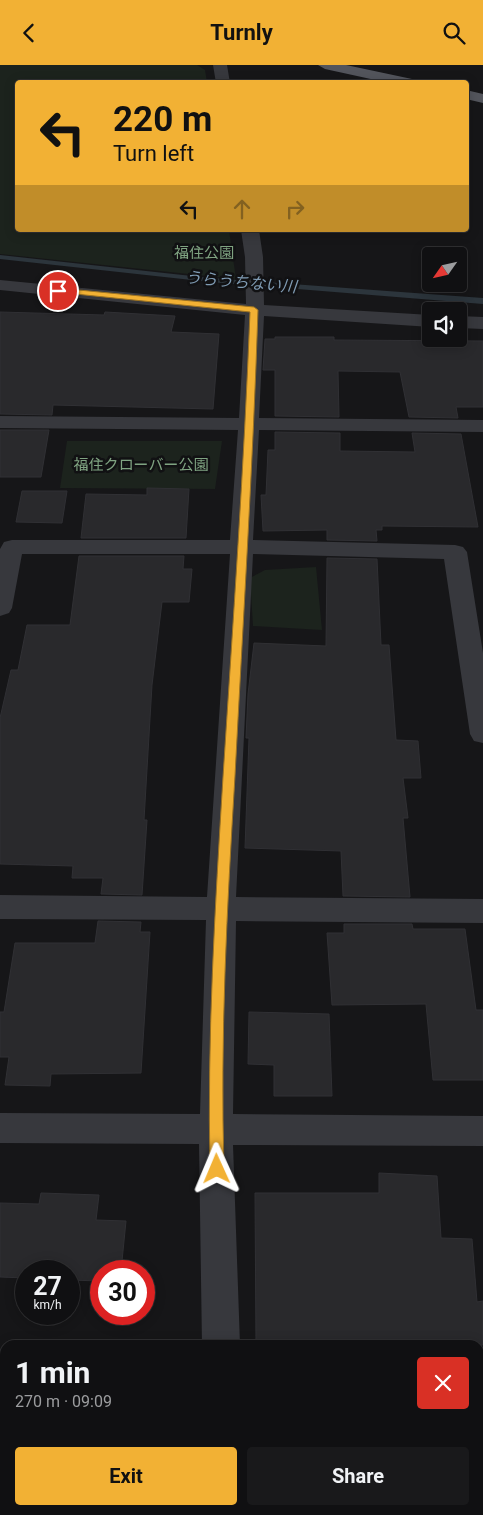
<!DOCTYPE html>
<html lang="en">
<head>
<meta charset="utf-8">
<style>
	body { margin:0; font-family:Roboto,"Noto Sans JP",sans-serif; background:#19191b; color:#f1f3f6; height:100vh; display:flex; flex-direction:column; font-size:19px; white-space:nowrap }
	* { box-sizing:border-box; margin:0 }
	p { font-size:16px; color:#9c9d9f }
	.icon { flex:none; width:28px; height:28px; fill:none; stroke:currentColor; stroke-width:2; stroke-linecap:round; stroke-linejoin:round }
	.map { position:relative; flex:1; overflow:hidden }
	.panel { position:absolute; left:0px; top:1275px; width:484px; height:175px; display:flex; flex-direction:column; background:#101012; border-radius:15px 15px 0 0; box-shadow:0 2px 12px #0003,0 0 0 1px #303032 }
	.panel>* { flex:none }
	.top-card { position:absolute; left:15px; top:15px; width:454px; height:152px; border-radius:5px; box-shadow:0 2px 12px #0003,0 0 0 1px #303032; background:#f2b134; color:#111; overflow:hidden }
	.needle { width:32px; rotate:236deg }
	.fabs { position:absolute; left:422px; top:182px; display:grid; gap:10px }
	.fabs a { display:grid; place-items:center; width:45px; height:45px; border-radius:5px; background:#101012; box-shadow:0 2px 12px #0003,0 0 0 1px #303032; font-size:25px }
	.speed { position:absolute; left:15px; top:1195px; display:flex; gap:10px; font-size:25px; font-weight:700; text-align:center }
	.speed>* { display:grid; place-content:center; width:65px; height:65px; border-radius:50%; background:#101012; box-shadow:0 2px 12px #0003,0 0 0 1px #303032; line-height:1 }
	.speed small { font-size:12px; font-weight:400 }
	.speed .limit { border:8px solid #d22; background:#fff; color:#111 }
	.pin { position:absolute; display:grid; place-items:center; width:42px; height:42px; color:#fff; margin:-21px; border:2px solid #fff; border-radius:50%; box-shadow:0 1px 5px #0007 }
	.me { position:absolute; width:55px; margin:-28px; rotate:359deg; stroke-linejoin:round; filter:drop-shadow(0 0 4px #0008) }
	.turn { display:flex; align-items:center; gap:18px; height:105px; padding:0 15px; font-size:22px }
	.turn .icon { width:65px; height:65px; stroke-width:2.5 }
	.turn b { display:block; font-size:35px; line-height:42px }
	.lanes { display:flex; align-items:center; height:48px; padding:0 15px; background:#0003; justify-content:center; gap:25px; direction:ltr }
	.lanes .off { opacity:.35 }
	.round { display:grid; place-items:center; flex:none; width:52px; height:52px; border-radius:5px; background:#19191b }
	.headline { display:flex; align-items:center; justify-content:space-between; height:85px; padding:0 15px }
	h1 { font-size:30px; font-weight:700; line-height:38px }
	.cta { display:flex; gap:10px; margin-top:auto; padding:10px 15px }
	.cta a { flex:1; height:58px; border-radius:5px; background:#f2b134; color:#111; font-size:20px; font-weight:700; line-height:58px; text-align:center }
	.cta a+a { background:#19191b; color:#f1f3f6 }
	header { display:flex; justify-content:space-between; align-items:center; height:65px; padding:0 15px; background:#f2b134; color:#111; font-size:22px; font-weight:700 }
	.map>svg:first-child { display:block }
	.green { fill:#1c231d }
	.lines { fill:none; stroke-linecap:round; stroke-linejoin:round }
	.stream { fill:#2c353c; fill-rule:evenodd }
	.building { fill:#29292c; stroke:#303034 }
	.street { fill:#37383d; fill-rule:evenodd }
	.primary { fill:#53555c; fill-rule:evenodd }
	.route { fill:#f2b134; stroke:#9d7322 }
	.labels { text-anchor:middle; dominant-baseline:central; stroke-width:5; stroke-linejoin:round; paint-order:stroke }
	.far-park-label { font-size:15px; fill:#7fa381; stroke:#111113 }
	.far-water-label { font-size:16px; font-style:italic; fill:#7f9bb3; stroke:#111113 }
</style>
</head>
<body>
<header><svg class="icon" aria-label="back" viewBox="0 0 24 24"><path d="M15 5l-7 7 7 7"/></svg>Turnly<svg class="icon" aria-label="search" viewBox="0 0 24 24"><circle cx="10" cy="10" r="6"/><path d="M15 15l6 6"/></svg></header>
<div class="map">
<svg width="483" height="1450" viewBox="0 0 483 1450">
	<rect width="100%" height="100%" fill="#161618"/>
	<g class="green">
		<polygon points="0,0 197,0 205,5 207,17 18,18 18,165 229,165 236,214 0,189"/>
		<polygon points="67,376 222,376 215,424 60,423"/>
		<polygon points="316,502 322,565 253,561 250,513 265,505"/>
	</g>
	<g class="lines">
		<polygon class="stream" points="0,190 210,213 483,233 483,239 210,217 0,194"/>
	</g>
	<g class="building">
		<polygon points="0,247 104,250 105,247 175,251 171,267 219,269 213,344 53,340 52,350 0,349"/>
		<polygon points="275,272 334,272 334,275 483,276 483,342 456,342 458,353 409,352 400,307 338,306 339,352 275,351 275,305 263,305 265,274 275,274"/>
		<polygon points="0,365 49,365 41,412 0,412"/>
		<polygon points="275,367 340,368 340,386 415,387 412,368 461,369 478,462 382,461 382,465 376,465 377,476 327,475 327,465 263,466 261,430 266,430 268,385 275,385"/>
		<polygon points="147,423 189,424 186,473 81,473 86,429 147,430"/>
		<polygon points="22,426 67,426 62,458 16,457"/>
		<polygon points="79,491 184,491 183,504 192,504 189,537 162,537 152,620 144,755 147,755 142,830 101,829 103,813 72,813 73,801 0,799 0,653 11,605 18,605 27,560 70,560"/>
		<polygon points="327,493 377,494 381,580 389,580 396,675 418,676 421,713 403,713 408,753 403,753 410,832 343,831 341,786 245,783 249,673 246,673 248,629 254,578 326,581"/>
		<polygon points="98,856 141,857 140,867 150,867 141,1008 51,1009 50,1021 5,1020 9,992 0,992 0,947 4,947 15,878 95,878"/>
		<polygon points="344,859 412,859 413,864 465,864 476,945 483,945 483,1015 433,1015 426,939 332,940 327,868 344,868"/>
		<polygon points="249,947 329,949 332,1031 274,1031 274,1000 248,999"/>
		<polygon points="379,1108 437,1111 441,1173 472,1174 477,1237 483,1236 483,1280 256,1280 255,1128 379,1128"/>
		<polygon points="41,1128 99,1130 96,1155 126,1156 121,1206 101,1206 101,1216 69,1215 69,1206 26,1206 26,1213 0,1212 0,1138 39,1139"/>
	</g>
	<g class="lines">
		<g class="street">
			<polygon points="213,0 227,0 230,18 216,18"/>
			<polygon points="241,165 259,165 263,192 264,240 431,250 431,262 264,251 259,353 483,355 483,367 259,365 253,475 455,480 463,482 467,487 483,588 483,678 474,676 470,669 444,494 253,489 236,832 483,834 483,858 236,856 233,1049 483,1051 483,1081 233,1080 240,1280 202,1280 199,1079 0,1078 0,1048 200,1049 206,855 0,854 0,830 207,832 230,489 22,489 12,543 9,548 0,551 0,484 4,477 12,475 230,475 238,365 0,363 0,351 239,353 245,250 0,225 0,215 246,239 245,192"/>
			<polygon points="459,251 483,252 483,264 459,263"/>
			<rect x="205" y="1445" width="40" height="5"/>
		</g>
		<g class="primary">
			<polygon points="318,0 346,0 412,14 419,18 389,18 325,4"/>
			<polygon points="466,25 483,29 483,38 466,34"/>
		</g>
	</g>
	<path class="route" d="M58 223 254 242 258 245C253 400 243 556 235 711 227 842 220 973 224 1104L222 1109 217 1111 212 1109 210 1104C207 973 215 842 223 712 233 557 244 402 250 247L56 227V224Z"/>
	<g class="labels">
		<g class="far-park-label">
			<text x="204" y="188">福住公園</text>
			<text x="141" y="400">福住クローバー公園</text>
		</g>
		<g class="far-water-label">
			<text transform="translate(241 217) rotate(5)">うらうちない川</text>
		</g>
	</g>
</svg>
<div class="fabs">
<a><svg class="needle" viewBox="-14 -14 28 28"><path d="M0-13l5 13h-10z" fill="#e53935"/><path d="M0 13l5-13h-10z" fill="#9c9d9f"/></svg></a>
<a><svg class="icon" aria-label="sound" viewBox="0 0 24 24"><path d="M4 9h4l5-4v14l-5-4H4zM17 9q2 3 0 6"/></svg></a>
</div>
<div class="speed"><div>27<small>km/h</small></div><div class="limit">30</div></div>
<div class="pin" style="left:58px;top:226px;background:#d93025"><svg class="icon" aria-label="arrive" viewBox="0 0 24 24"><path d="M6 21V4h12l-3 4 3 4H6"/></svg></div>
<svg class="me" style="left:217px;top:1104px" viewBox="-20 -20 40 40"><path d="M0-17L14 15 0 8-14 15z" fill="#f2b134" stroke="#fff" stroke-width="4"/></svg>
<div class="top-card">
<div class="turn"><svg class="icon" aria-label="left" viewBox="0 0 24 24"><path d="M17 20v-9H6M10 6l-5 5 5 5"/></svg><div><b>220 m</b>Turn left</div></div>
<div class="lanes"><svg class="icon" aria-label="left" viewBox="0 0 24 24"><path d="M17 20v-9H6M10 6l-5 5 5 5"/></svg><svg class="icon off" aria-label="ahead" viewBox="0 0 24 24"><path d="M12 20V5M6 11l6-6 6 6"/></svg><svg class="icon off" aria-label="right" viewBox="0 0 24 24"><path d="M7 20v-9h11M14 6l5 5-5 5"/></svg></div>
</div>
<section class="panel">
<div class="headline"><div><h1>1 min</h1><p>270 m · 09:09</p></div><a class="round" style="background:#d93025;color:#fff"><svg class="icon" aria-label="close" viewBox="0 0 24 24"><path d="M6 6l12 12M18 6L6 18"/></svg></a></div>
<div class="cta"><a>Exit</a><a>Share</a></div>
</section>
</div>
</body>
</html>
